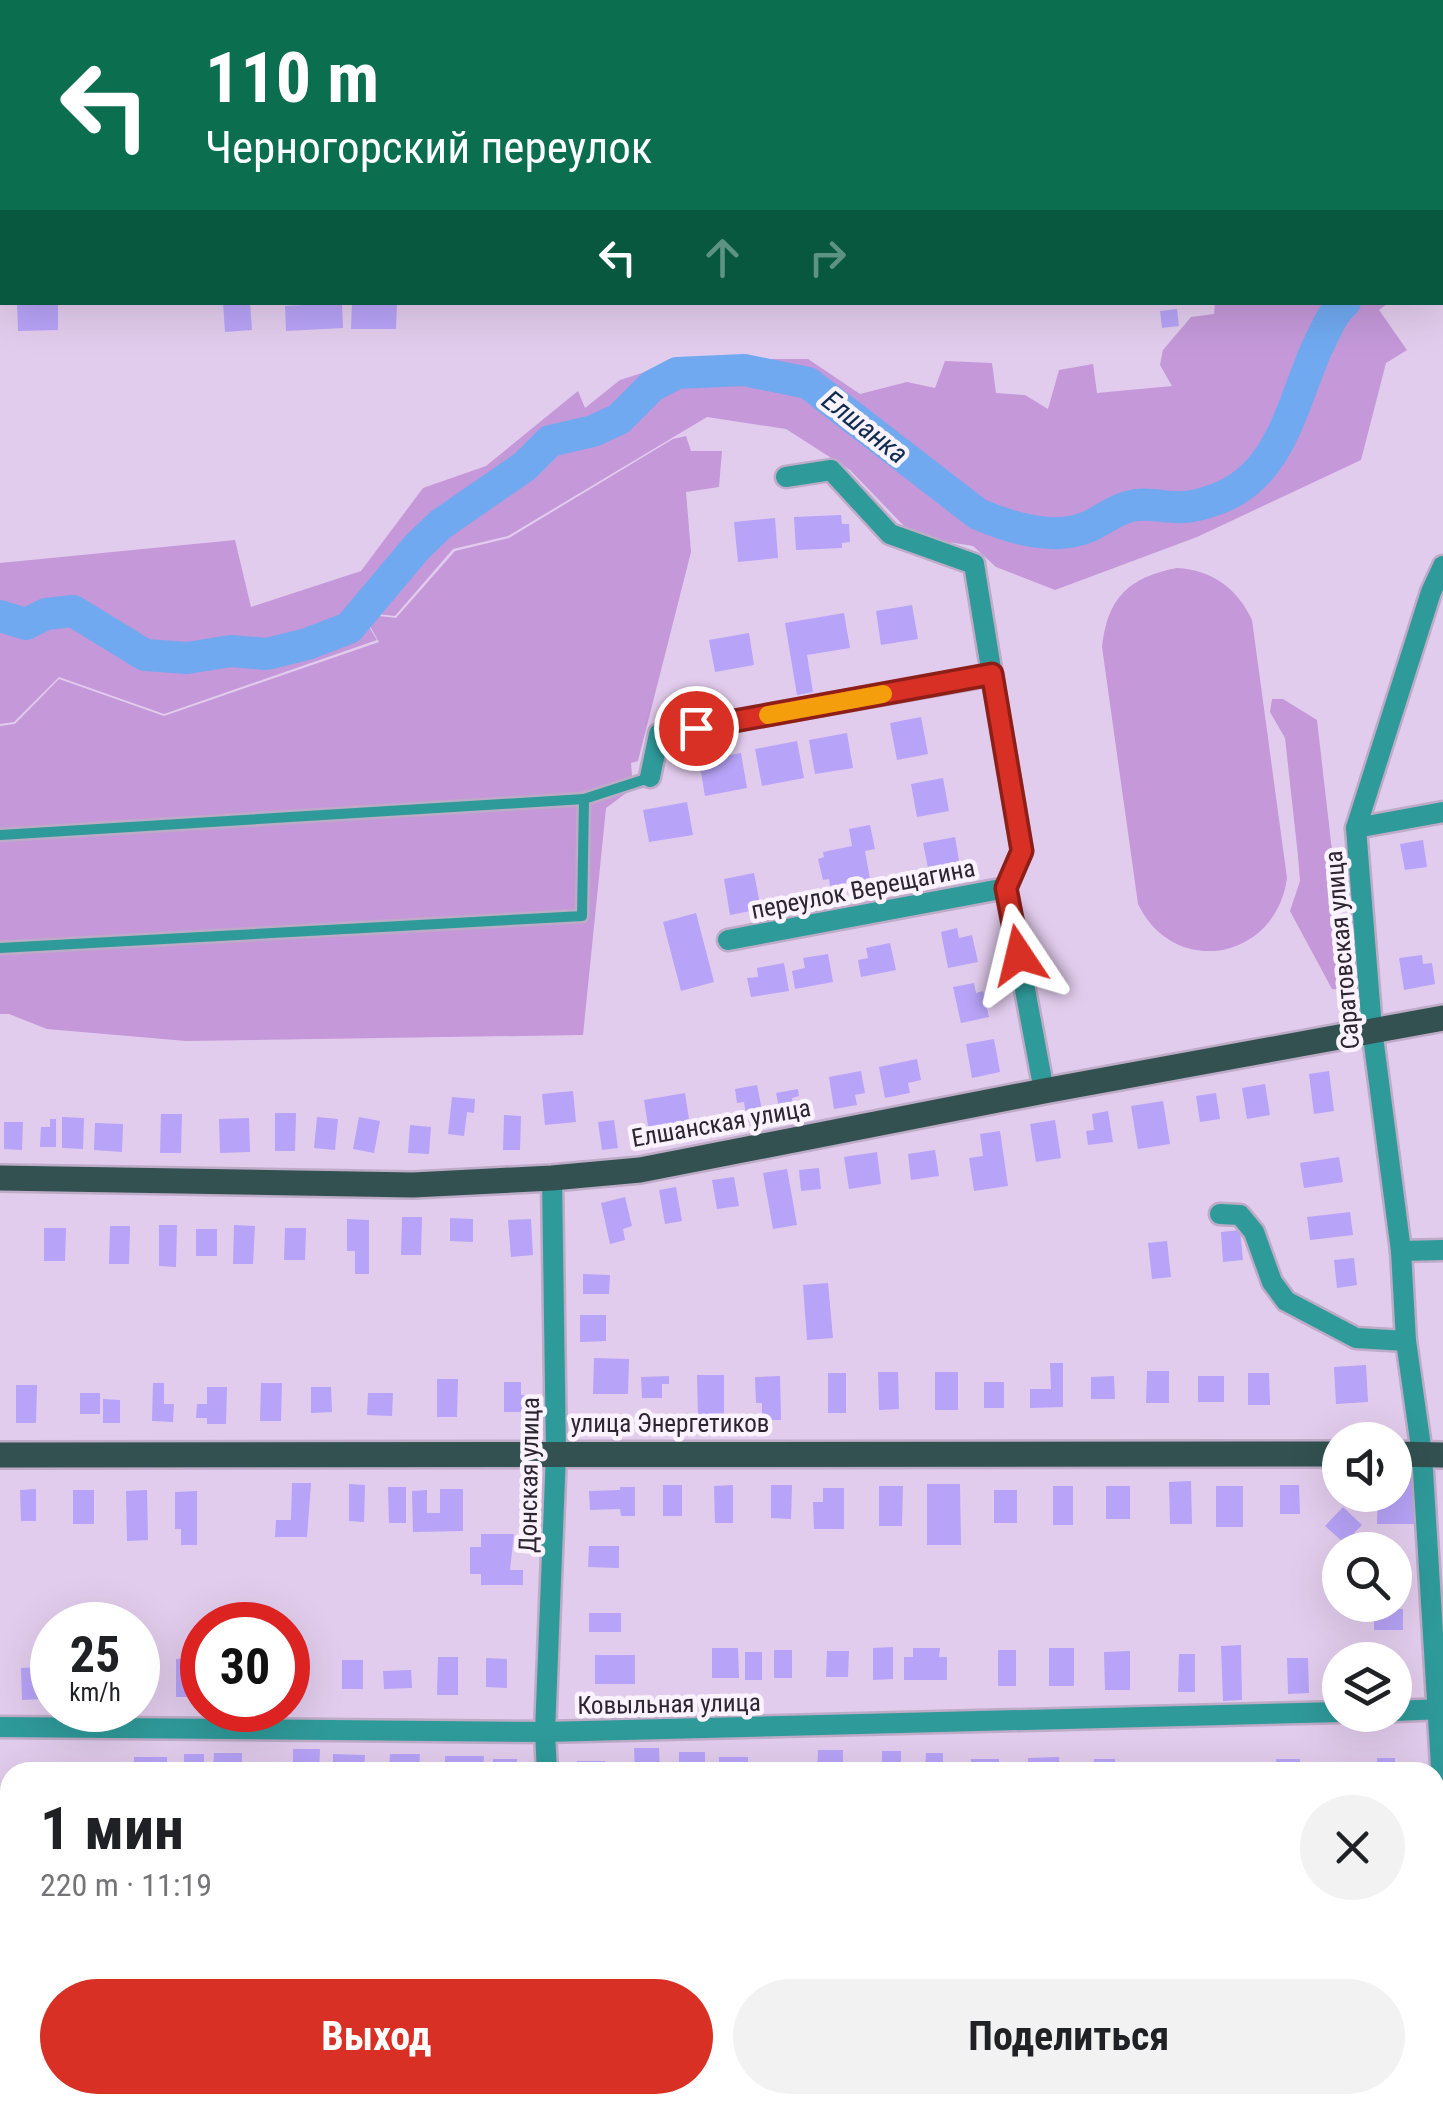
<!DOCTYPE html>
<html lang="ru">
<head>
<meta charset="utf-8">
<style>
	body { margin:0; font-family:"Roboto Condensed",sans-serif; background:#f2f2f2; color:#202124; height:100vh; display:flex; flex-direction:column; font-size:38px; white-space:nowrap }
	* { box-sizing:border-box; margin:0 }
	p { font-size:32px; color:#757577 }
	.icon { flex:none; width:55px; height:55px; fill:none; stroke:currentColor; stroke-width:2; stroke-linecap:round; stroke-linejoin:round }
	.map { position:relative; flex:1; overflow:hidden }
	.side { position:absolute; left:0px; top:1762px; width:1445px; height:352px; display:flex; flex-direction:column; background:#fff; border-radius:30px 30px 0 0; box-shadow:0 10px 40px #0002 }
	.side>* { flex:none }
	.banner { position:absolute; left:0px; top:0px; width:1445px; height:305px; box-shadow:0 10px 40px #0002; background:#0b6e4f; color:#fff; overflow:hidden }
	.controls { position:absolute; left:1322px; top:1422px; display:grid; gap:20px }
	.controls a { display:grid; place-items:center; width:90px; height:90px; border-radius:50%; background:#fff; box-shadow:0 10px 40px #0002; font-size:50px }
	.speed { position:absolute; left:30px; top:1602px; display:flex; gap:20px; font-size:50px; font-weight:700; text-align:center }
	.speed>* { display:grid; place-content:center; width:130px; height:130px; border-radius:50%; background:#fff; box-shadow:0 10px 40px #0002; line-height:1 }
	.speed small { font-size:25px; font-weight:400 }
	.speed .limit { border:15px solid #d22; background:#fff; color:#111 }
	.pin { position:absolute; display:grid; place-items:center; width:85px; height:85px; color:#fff; margin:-42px; border:5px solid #fff; border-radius:50%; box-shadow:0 2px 10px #0007 }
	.me { position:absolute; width:110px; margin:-55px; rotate:350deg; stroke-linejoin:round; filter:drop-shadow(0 0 8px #0008) }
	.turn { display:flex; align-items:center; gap:35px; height:210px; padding:0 40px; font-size:45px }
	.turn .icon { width:130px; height:130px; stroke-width:2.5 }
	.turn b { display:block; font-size:70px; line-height:85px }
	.lanes { display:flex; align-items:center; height:95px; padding:0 40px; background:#0003; justify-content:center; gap:50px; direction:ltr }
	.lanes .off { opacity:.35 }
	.round { display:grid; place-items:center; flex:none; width:105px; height:105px; border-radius:52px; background:#f2f2f2 }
	.overview { display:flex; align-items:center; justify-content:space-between; height:170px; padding:0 40px }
	h1 { font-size:60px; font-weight:700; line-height:75px }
	.primary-button { display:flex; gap:20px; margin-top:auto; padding:20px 40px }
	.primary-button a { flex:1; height:115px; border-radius:60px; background:#d93025; color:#fff; font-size:40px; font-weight:700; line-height:115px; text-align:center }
	.primary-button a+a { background:#f2f2f2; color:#202124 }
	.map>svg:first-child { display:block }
	.green { fill:#c498d9 }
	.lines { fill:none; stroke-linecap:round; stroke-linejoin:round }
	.river { stroke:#70a9f0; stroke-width:32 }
	.building { fill:#b7a3f7 }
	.service-casing { stroke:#beabc7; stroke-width:15 }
	.minor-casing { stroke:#beabc7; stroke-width:25 }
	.primary-casing { stroke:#beabc7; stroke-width:30 }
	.service { stroke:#2f9a9a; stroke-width:10 }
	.minor { stroke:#2f9a9a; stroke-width:20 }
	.primary { stroke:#335151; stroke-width:25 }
	.rail-casing { stroke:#8a7b92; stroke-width:9 }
	.rail { stroke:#faf3fe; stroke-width:5; stroke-dasharray:15; stroke-linecap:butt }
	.route-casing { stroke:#8d1f18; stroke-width:25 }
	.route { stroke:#d93025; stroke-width:18 }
	.slow { stroke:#f59e0b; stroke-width:18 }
	.labels { text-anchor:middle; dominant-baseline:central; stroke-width:9; stroke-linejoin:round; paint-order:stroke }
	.street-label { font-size:25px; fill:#2d2531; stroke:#faf3fe }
	.water-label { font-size:28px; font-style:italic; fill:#102c4f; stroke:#faf3fe }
</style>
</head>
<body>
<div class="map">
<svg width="1443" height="2114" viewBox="0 0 1443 2114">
	<rect width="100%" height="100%" fill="#e2cced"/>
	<g class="green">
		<polygon points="1215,303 1388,303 1379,310 1407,350 1386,363 1361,460 1197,537 1055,590 996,567 973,546 942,541 904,526 850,470 786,429 707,417 508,536 453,549 395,616 360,612 377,640 164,714 59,677 14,722 0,724 0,563 235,540 251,607 361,571 423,488 486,466 578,391 585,408 620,380 686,359 808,359 860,394 907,382 935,388 945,361 992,363 996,393 1025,395 1048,409 1059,370 1093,364 1097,393 1172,386 1160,365 1163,350 1191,317 1214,314"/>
		<polygon points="686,436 691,451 722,451 719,487 686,492 691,552 638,761 631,763 633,788 606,808 583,1035 186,1041 47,1029 9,1014 0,1014 0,726 15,724 59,679 164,716 379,642 363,614 396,618 455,551 509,538 673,439"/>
		<path d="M1177 568C1212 570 1237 588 1252 620L1287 878C1276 960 1174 979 1138 904L1102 647C1107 598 1129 577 1177 568Z"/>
		<polygon points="1272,699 1283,699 1317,720 1348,990 1332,989 1290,911 1300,881 1298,856 1285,738 1270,712"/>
	</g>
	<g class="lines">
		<g class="river">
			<polyline points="1442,243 1443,243"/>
			<path d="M0 616 26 624 46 614 73 611 145 655 187 658 231 651 267 654 307 644 349 628 417 547 441 524 525 466 550 441 593 431 619 419 652 386 677 373 744 370 808 383 978 514C1011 528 1055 542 1090 526 1105 519 1114 510 1131 506 1147 502 1160 507 1176 507 1187 508 1203 504 1214 500 1280 479 1292 404 1317 348 1325 332 1332 313 1345 302"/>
		</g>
	</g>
	<g class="building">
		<polygon points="17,302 58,302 58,330 18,331"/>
		<polygon points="223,302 250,302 252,330 225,332"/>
		<polygon points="352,302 397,302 396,329 351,329"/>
		<polygon points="342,303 343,328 286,331 285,306"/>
		<polygon points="1177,309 1179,326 1162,328 1160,311"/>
		<polygon points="841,515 842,524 849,524 850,542 842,543 842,548 796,550 794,517"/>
		<polygon points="775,518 778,558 738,562 734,522"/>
		<polygon points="912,605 918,639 881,645 876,611"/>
		<polygon points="844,613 850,648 807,655 813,692 797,695 785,623"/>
		<polygon points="749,633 754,665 715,672 709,640"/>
		<polygon points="921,717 928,754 897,760 890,723"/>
		<polygon points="847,733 853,768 815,774 809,740"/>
		<polygon points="797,741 804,778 762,786 755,749"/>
		<polygon points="741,753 747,788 705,796 699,761"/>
		<polygon points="943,778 949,811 917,817 911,784"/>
		<polygon points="687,802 693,835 649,842 643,810"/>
		<polygon points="870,825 875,849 865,851 870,879 830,886 829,879 823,880 818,859 824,857 823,852 852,846 849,829"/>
		<polygon points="955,837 960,866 929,873 923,843"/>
		<polygon points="1423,840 1427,867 1405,870 1400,844"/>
		<polygon points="754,873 761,909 730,915 724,879"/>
		<polygon points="696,913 714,982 681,991 663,922"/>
		<polygon points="957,928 959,938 972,935 978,962 948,968 941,932"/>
		<polygon points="890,943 896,970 861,977 858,960 868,958 866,948"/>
		<polygon points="828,954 833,982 795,989 792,971 805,968 803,958"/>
		<polygon points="1422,955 1423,964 1432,963 1435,984 1404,990 1399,958"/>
		<polygon points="784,963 789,991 751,997 747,978 758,977 757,968"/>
		<polygon points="974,983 976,993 983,991 989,1017 961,1023 953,987"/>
		<polygon points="994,1039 1000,1072 972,1078 966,1044"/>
		<polygon points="917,1059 921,1080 908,1083 910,1093 885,1098 879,1067"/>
		<polygon points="861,1071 865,1093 855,1095 857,1105 834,1109 829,1077"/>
		<polygon points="1329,1071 1334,1111 1314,1114 1309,1074"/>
		<polygon points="1265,1084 1270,1115 1247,1119 1242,1088"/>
		<polygon points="757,1085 764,1120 747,1123 744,1102 737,1103 735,1089"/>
		<polygon points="798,1089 799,1096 792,1098 795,1116 781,1118 776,1093"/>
		<polygon points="573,1091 576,1122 545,1125 542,1094"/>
		<polygon points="685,1093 692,1138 651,1145 644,1100"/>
		<polygon points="1216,1093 1220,1119 1200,1122 1196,1096"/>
		<polygon points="452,1097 475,1099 474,1113 467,1112 464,1136 448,1134"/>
		<polygon points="1163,1101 1170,1144 1138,1149 1131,1106"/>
		<polygon points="1108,1111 1113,1142 1088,1145 1086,1131 1094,1130 1092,1114"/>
		<polygon points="275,1113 296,1113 295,1151 275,1151"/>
		<polygon points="161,1114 182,1114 181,1153 160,1153"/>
		<polygon points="504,1115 521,1116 520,1150 503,1150"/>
		<polygon points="62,1117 84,1118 83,1149 62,1148"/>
		<polygon points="317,1117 338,1119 335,1150 314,1148"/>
		<polygon points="359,1117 380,1121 374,1153 353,1149"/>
		<polygon points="249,1118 250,1152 220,1153 219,1119"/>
		<polygon points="50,1119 56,1119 56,1147 40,1147 41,1127 50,1127"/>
		<polygon points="614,1120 618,1148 602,1150 598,1122"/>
		<polygon points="1055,1120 1061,1158 1036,1162 1030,1124"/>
		<polygon points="4,1122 23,1122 22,1150 4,1149"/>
		<polygon points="95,1123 123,1124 122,1152 94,1150"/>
		<polygon points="410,1125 431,1127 429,1154 408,1153"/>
		<polygon points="1000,1131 1008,1186 974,1191 969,1158 983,1156 980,1134"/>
		<polygon points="935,1150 939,1176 911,1180 908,1154"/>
		<polygon points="877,1152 881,1184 849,1189 844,1157"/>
		<polygon points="1339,1157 1343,1182 1304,1188 1300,1163"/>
		<polygon points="819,1168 821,1189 801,1191 799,1170"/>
		<polygon points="787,1169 797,1225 773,1229 763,1173"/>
		<polygon points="734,1177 739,1206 717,1209 712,1180"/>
		<polygon points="676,1187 682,1221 665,1224 659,1190"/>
		<polygon points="625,1197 632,1226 623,1229 625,1240 610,1244 601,1203"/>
		<polygon points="1350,1212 1353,1235 1310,1240 1307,1217"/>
		<polygon points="402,1217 422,1217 421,1255 401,1255"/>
		<polygon points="450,1218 473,1219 473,1242 450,1241"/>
		<polygon points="347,1219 369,1220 369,1274 355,1274 355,1251 347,1251"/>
		<polygon points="531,1219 533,1255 511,1257 508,1220"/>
		<polygon points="159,1225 177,1225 176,1267 159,1266"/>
		<polygon points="234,1225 255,1226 253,1264 233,1264"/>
		<polygon points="110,1226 130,1226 129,1264 109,1264"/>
		<polygon points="44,1228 66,1228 65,1261 44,1261"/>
		<polygon points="285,1228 306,1228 305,1260 284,1260"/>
		<rect x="196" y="1229" width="21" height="27"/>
		<polygon points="1240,1230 1243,1260 1223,1262 1221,1232"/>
		<polygon points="1167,1241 1171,1277 1152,1279 1148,1243"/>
		<polygon points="1354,1258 1357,1285 1337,1288 1334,1260"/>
		<polygon points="583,1274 610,1275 609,1294 583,1294"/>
		<polygon points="828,1283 833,1338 807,1340 803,1285"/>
		<polygon points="580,1315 606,1315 606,1341 580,1342"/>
		<polygon points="594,1358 629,1359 628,1394 593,1394"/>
		<polygon points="1050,1363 1063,1363 1063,1407 1030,1408 1030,1389 1051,1389"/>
		<polygon points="1366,1365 1368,1402 1336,1404 1334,1367"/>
		<polygon points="1147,1371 1169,1371 1169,1403 1146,1403"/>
		<polygon points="878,1372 898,1372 899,1409 879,1410"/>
		<rect x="935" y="1372" width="23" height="38"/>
		<rect x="828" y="1373" width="18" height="40"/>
		<polygon points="1248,1373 1269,1373 1270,1405 1248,1405"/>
		<polygon points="697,1375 724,1375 724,1419 698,1420"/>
		<polygon points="669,1376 669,1384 662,1384 662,1398 642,1398 641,1377"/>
		<polygon points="780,1376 781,1420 762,1420 762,1403 756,1403 755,1377"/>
		<polygon points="1114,1376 1115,1399 1091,1399 1091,1377"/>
		<rect x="1198" y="1376" width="26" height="26"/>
		<polygon points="437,1379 458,1379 457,1417 437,1417"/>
		<polygon points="504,1382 521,1382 521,1395 531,1395 531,1412 504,1412"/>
		<rect x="984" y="1382" width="20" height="26"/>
		<polygon points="153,1383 164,1383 164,1404 174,1404 173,1422 152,1421"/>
		<polygon points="261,1383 282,1383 281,1421 260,1421"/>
		<polygon points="16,1385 37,1385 36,1423 16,1423"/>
		<polygon points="207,1387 227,1387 226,1424 207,1424 207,1418 196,1418 197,1404 207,1404"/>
		<polygon points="311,1387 331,1387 332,1412 311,1413"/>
		<rect x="80" y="1393" width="20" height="21"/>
		<polygon points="368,1393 393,1393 392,1416 367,1415"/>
		<polygon points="103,1399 120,1400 120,1423 103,1423"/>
		<polygon points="1395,1475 1415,1475 1415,1524 1377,1524 1378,1495 1395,1495"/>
		<polygon points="1191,1481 1192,1524 1170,1524 1169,1482"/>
		<polygon points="292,1483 311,1483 307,1537 275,1537 276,1520 291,1520"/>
		<polygon points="349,1484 365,1485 364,1522 349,1521"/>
		<polygon points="927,1484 960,1484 961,1545 927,1545"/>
		<rect x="663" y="1485" width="19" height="31"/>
		<polygon points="733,1485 733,1523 715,1523 714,1486"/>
		<polygon points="771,1485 792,1485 791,1519 771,1518"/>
		<polygon points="1280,1485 1299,1485 1300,1514 1280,1514"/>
		<polygon points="879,1486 903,1486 902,1526 879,1526"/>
		<rect x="1053" y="1486" width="20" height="39"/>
		<rect x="1106" y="1486" width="24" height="33"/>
		<rect x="1216" y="1486" width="27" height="41"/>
		<polygon points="388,1487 406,1487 406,1523 389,1523"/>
		<polygon points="620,1487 635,1487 635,1516 621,1516 620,1509 590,1510 589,1491 620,1490"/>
		<polygon points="823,1488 844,1488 844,1529 814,1529 813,1502 823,1502"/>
		<polygon points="36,1489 36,1521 21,1521 20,1490"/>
		<polygon points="440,1489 463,1489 463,1531 413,1532 412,1491 427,1490 427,1513 440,1513"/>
		<rect x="73" y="1490" width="21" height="34"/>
		<polygon points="147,1490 148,1540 127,1541 126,1491"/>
		<rect x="994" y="1490" width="23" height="33"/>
		<polygon points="197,1491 197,1545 181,1545 181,1529 175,1529 175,1492"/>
		<polygon points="1343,1507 1362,1525 1354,1533 1361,1541 1352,1550 1325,1526"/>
		<polygon points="481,1534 514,1534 510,1570 523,1570 523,1585 481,1585 481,1574 470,1574 470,1547 481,1547"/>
		<polygon points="589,1546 619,1546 619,1568 588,1567"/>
		<rect x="1374" y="1609" width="29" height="21"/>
		<rect x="589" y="1613" width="32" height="19"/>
		<polygon points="1241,1645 1242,1700 1223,1701 1221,1646"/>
		<rect x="138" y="1647" width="10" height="48"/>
		<polygon points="893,1647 893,1679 873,1680 873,1648"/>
		<polygon points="712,1648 738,1648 739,1678 712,1678"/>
		<polygon points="913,1648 940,1648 939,1657 947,1657 947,1680 904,1680 904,1657 913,1657"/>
		<rect x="1049" y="1648" width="25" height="38"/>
		<rect x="774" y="1650" width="18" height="28"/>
		<rect x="998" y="1650" width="18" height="36"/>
		<polygon points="827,1651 849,1651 848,1677 826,1677"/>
		<polygon points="1130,1651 1130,1690 1105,1690 1104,1652"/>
		<rect x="745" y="1652" width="17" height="28"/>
		<polygon points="1179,1654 1195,1654 1195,1692 1178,1692"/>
		<rect x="595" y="1655" width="40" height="29"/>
		<polygon points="438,1657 458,1657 458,1695 437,1695"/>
		<polygon points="193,1658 193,1697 176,1697 176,1659"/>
		<polygon points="486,1658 507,1659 507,1688 486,1687"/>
		<polygon points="1287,1658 1308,1658 1309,1693 1288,1694"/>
		<rect x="342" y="1660" width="21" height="29"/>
		<polygon points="41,1667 43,1699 22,1700 21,1668"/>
		<polygon points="411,1670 412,1688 384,1689 383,1671"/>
		<polygon points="634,1748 659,1748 660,1772 635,1772"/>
		<polygon points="293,1749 320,1749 319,1772 293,1772"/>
		<polygon points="818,1750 843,1750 843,1772 817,1772"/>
		<rect x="882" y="1751" width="19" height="21"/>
		<rect x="679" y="1752" width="26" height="20"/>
		<polygon points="214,1753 242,1753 242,1772 213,1772"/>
		<polygon points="926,1753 943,1753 943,1772 925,1772"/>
		<rect x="184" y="1754" width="20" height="18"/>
		<polygon points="333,1754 365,1755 364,1772 333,1772"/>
		<polygon points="390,1754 420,1754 419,1772 389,1772"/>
		<polygon points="445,1756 484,1756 483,1772 445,1772"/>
		<rect x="134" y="1757" width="33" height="15"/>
		<rect x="719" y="1757" width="29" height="15"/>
		<polygon points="1059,1757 1060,1772 1028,1772 1028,1758"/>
		<rect x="1377" y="1758" width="18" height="14"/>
		<rect x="493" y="1759" width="24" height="13"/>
		<rect x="971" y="1759" width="28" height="13"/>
		<polygon points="1094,1759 1115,1759 1115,1772 1095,1772"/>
		<polygon points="1276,1759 1300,1759 1300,1772 1277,1772"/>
		<rect x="577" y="1761" width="28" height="11"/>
		<rect x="1146" y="1762" width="29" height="10"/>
	</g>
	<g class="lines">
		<defs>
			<g id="service">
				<polyline points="0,835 584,799"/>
				<polyline points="0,948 582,916 584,799 649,778"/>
			</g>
			<g id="minor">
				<polyline points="528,0 528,2"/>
				<polyline points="1430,0 1430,2"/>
				<polyline points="1442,98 1443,102"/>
				<polyline points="0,244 2,244"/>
				<polyline points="786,477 831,470 890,534 974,564 992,675"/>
				<polyline points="1443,566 1431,592 1356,828 1372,1029 1401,1251 1406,1341 1422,1454 1443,1799"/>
				<polyline points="650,777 659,734 992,675 1022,851 1006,888 1044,1091"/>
				<polyline points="1356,828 1443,812"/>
				<polyline points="728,940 1006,888"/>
				<polyline points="1220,1214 1240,1215 1254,1232 1272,1282 1286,1301 1356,1338 1406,1341"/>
				<polyline points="1401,1251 1443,1250"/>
				<polyline points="1395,1711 1443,1709"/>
				<polyline points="0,1727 545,1732 1340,1712"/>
				<polyline points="547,1772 545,1732 556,1453 552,1178"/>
				<polyline points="1435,1936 1440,1935 1443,1924"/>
				<polyline points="70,2114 71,2105"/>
				<polyline points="477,2114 524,2105"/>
			</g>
			<g id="primary">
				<polyline points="0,1178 413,1185 552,1178 640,1170 1044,1091 1443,1018"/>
				<polyline points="1395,1454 1443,1455"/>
				<polyline points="0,1455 1340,1454"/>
			</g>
		</defs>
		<use href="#service" class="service-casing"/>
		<use href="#minor" class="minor-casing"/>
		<use href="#primary" class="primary-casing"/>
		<use href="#service" class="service"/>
		<use href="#minor" class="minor"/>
		<use href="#primary" class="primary"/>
		<defs>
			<g id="rail">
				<polyline points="1435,2085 1443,2084"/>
				<polyline points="1274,2114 1324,2105"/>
				<polyline points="1403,2114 1443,2107"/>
			</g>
		</defs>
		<use href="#rail" class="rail-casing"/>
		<use href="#rail" class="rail"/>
	</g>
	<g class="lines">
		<defs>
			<polyline id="route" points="696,728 992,674 1022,851 1006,888 1019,955"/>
		</defs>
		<use href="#route" class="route-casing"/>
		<use href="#route" class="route"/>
		<polyline class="slow" points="768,715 883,694"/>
	</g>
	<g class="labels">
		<g class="street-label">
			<text transform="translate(863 889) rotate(-11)">переулок Верещагина</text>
			<text transform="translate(1342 950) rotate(-95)">Саратовская улица</text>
			<text transform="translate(721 1123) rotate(-10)">Елшанская улица</text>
			<text x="670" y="1423">улица Энергетиков</text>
			<text transform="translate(529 1475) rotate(-89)">Донская улица</text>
			<text transform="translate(669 1704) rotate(-1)">Ковыльная улица</text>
		</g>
		<g class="water-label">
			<text transform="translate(865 427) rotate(38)">Елшанка</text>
		</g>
	</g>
</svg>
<div class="controls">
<a><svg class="icon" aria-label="sound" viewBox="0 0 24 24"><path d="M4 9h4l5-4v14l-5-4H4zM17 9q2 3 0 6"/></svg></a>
<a><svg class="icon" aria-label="search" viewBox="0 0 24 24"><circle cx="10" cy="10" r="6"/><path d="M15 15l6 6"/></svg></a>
<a><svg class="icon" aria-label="layers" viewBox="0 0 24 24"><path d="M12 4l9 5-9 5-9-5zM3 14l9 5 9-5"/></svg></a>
</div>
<div class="speed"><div>25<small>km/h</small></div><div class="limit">30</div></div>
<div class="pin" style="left:696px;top:728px;background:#d93025"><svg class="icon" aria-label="arrive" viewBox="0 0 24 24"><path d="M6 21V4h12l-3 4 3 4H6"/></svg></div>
<svg class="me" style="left:1019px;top:955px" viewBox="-20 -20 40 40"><path d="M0-17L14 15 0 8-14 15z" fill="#d93025" stroke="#fff" stroke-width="4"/></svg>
<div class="banner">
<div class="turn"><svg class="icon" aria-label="left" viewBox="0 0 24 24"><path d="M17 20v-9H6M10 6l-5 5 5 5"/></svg><div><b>110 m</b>Черногорский переулок</div></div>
<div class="lanes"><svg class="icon" aria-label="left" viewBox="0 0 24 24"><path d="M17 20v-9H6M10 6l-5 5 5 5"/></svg><svg class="icon off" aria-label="ahead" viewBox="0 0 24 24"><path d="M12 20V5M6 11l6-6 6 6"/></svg><svg class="icon off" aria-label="right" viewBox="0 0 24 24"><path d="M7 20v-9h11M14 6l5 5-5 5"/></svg></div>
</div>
<section class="side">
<div class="overview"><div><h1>1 мин</h1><p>220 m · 11:19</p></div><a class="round"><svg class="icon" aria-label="close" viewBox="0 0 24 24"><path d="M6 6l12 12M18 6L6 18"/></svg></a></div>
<div class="primary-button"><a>Выход</a><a>Поделиться</a></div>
</section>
</div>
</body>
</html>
